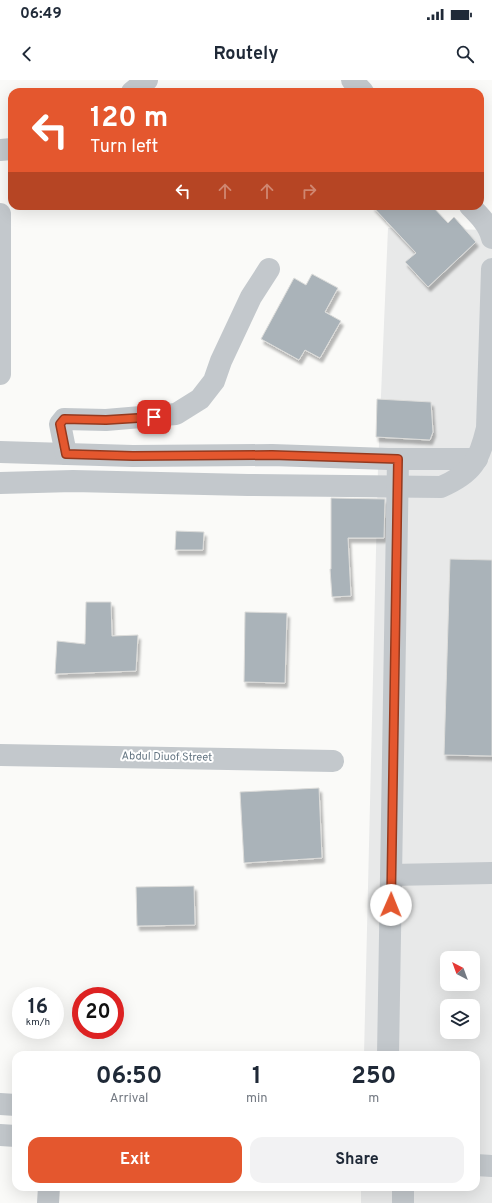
<!DOCTYPE html>
<html lang="en">
<head>
<meta charset="utf-8">
<style>
	body { margin:0; font-family:Overpass,sans-serif; background:#f2f2f3; color:#1f2937; height:100vh; display:flex; flex-direction:column; font-size:15px; white-space:nowrap }
	* { box-sizing:border-box; margin:0 }
	p { font-size:13px; color:#747a83 }
	.icon { flex:none; width:22px; height:22px; fill:none; stroke:currentColor; stroke-width:2; stroke-linecap:round; stroke-linejoin:round }
	.map { position:relative; flex:1; overflow:hidden }
	.sheet { position:absolute; left:12px; top:971px; width:468px; height:140px; display:flex; flex-direction:column; background:#fff; border-radius:12px; box-shadow:0 4px 16px #0002 }
	.sheet>* { flex:none }
	.top-card { position:absolute; left:8px; top:8px; width:476px; height:122px; border-radius:12px; box-shadow:0 4px 16px #0002; background:#e4572e; color:#fff; overflow:hidden }
	.needle { width:26px; rotate:319deg }
	.fabs { position:absolute; left:440px; top:871px; display:grid; gap:8px }
	.fabs a { display:grid; place-items:center; width:40px; height:40px; border-radius:8px; background:#fff; box-shadow:0 4px 16px #0002; font-size:20px }
	.speed { position:absolute; left:12px; top:907px; display:flex; gap:8px; font-size:20px; font-weight:700; text-align:center }
	.speed>* { display:grid; place-content:center; width:52px; height:52px; border-radius:50%; background:#fff; box-shadow:0 4px 16px #0002; line-height:1 }
	.speed small { font-size:10px; font-weight:400 }
	.speed .limit { border:6px solid #d22; background:#fff; color:#111 }
	.pin { position:absolute; display:grid; place-items:center; width:34px; height:34px; color:#fff; margin:-17px; border-radius:8px; box-shadow:0 2px 6px #0006 }
	.me { position:absolute; width:44px; margin:-22px; rotate:1deg; stroke-linejoin:round; filter:drop-shadow(0 0 3px #0008) }
	.turn { display:flex; align-items:center; gap:14px; height:84px; padding:0 16px; font-size:18px }
	.turn .icon { width:52px; height:52px; stroke-width:2.5 }
	.turn b { display:block; font-size:28px; line-height:34px }
	.lanes { display:flex; align-items:center; height:38px; padding:0 16px; background:#0003; justify-content:center; gap:20px; direction:ltr }
	.lanes .off { opacity:.35 }
	.eta { display:flex; justify-content:space-evenly; align-items:center; height:68px; text-align:center }
	.eta b { font-size:24px; font-weight:700; line-height:28px }
	.primary-button { display:flex; gap:8px; margin-top:auto; padding:8px 16px }
	.primary-button a { flex:1; height:46px; border-radius:12px; background:#e4572e; color:#fff; font-size:16px; font-weight:700; line-height:46px; text-align:center }
	.primary-button a+a { background:#f2f2f3; color:#1f2937 }
	.status { display:flex; justify-content:space-between; align-items:center; height:28px; padding:0 20px; background:#fff; direction:ltr }
	.status svg { height:11px; fill:currentColor }
	header { display:flex; justify-content:space-between; align-items:center; height:52px; padding:0 16px; background:#fff; font-size:18px; font-weight:700 }
	.map>svg:first-child { display:block }
	.built { fill:#e8e9e9; fill-rule:evenodd }
	.building { fill:#aab3b9; stroke:#dcdcda; filter:url(#shadow) }
	.lines { fill:none; stroke-linecap:round; stroke-linejoin:round }
	.minor { stroke:#c3c8cc; stroke-width:22 }
	.route-casing { stroke:#94391e; stroke-width:10 }
	.route { stroke:#e4572e; stroke-width:7 }
	.labels { text-anchor:middle; dominant-baseline:central; stroke-width:4; stroke-linejoin:round; paint-order:stroke }
	.street-label { font-size:11px; fill:#657683; stroke:#fff }
</style>
</head>
<body>
<div class="status"><b>06:49</b><svg viewBox="0 0 49 12"><path d="M0 12V9h3v3zM5 12V6h3v6zM10 12V3h3v9zM15 12V0h3v12zM26 1h20v11H26zM47 4h2v5h-2z"/></svg></div>
<header><svg class="icon" aria-label="back" viewBox="0 0 24 24"><path d="M15 5l-7 7 7 7"/></svg>Routely<svg class="icon" aria-label="search" viewBox="0 0 24 24"><circle cx="10" cy="10" r="6"/><path d="M15 15l6 6"/></svg></header>
<div class="map">
<svg width="492" height="1123" viewBox="0 0 492 1123">
	<defs>
		<filter id="shadow"><feDropShadow dx="2.5" dy="4.5" stdDeviation="1" flood-color="#0004"/></filter>
	</defs>
	<rect width="100%" height="100%" fill="#fafaf8"/>
	<path class="built" d="M388 148 492 150V1123H361V1107H476V975H364L378 387ZM447 878H473V904H447ZM447 926H473V952H447Z"/>
	<g class="building">
		<polygon points="372,126 432,126 448,143 454,137 476,162 428,207 405,182 416,173"/>
		<polygon points="312,194 338,208 325,232 341,241 320,278 305,270 299,280 261,259 294,198 306,205"/>
		<polygon points="377,319 431,322 433,352 430,360 376,357"/>
		<polygon points="331,418 385,419 384,458 348,458 351,516 332,517 330,489 331,489"/>
		<polygon points="176,451 204,452 203,470 175,470"/>
		<polygon points="450,479 492,480 492,676 444,675"/>
		<polygon points="86,522 111,522 112,556 138,555 136,591 55,594 57,561 85,564"/>
		<polygon points="245,532 287,533 285,603 244,602"/>
		<polygon points="319,708 322,778 244,783 240,712"/>
		<polygon points="194,806 195,845 137,846 136,807"/>
	</g>
	<g class="lines">
		<g class="minor">
			<polyline points="352,0 363,12"/>
			<polyline points="132,12 147,0"/>
			<polyline points="0,70 12,69"/>
			<path d="M470 126C479 135 489 145 492 158"/>
			<polyline points="0,134 0,294"/>
			<polyline points="0,372 133,376 272,375 388,379 477,379"/>
			<polyline points="66,374 60,344 64,339 106,340 176,334 200,319 214,301 221,281 251,217 269,189"/>
			<path d="M0 403 73 401 248 405 441 407C473 393 479 381 487 348L492 189"/>
			<polyline points="0,675 333,681"/>
			<polyline points="391,795 492,793"/>
			<polyline points="388,975 398,379"/>
			<polyline points="0,1024 16,1025"/>
			<polyline points="0,1055 16,1056"/>
			<polyline points="476,1085 492,1086"/>
			<polyline points="48,1123 49,1107"/>
			<polyline points="403,1123 403,1107"/>
		</g>
	</g>
	<g class="lines">
		<defs>
			<polyline id="route" points="154,337 106,340 64,339 60,344 66,374 133,376 272,375 398,379 391,825"/>
		</defs>
		<use href="#route" class="route-casing"/>
		<use href="#route" class="route"/>
	</g>
	<g class="labels">
		<g class="street-label">
			<text transform="translate(167 677) rotate(1)">Abdul Diuof Street</text>
		</g>
	</g>
</svg>
<div class="fabs">
<a><svg class="needle" viewBox="-14 -14 28 28"><path d="M0-13l5 13h-10z" fill="#e53935"/><path d="M0 13l5-13h-10z" fill="#747a83"/></svg></a>
<a><svg class="icon" aria-label="layers" viewBox="0 0 24 24"><path d="M12 4l9 5-9 5-9-5zM3 14l9 5 9-5"/></svg></a>
</div>
<div class="speed"><div>16<small>km/h</small></div><div class="limit">20</div></div>
<div class="pin" style="left:154px;top:337px;background:#d93025"><svg class="icon" aria-label="arrive" viewBox="0 0 24 24"><path d="M6 21V4h12l-3 4 3 4H6"/></svg></div>
<svg class="me" style="left:391px;top:825px" viewBox="-20 -20 40 40"><circle r="19" fill="#fff"/><path d="M0-13L10 11 0 6-10 11z" fill="#e4572e"/></svg>
<div class="top-card">
<div class="turn"><svg class="icon" aria-label="left" viewBox="0 0 24 24"><path d="M17 20v-9H6M10 6l-5 5 5 5"/></svg><div><b>120 m</b>Turn left</div></div>
<div class="lanes"><svg class="icon" aria-label="left" viewBox="0 0 24 24"><path d="M17 20v-9H6M10 6l-5 5 5 5"/></svg><svg class="icon off" aria-label="ahead" viewBox="0 0 24 24"><path d="M12 20V5M6 11l6-6 6 6"/></svg><svg class="icon off" aria-label="ahead" viewBox="0 0 24 24"><path d="M12 20V5M6 11l6-6 6 6"/></svg><svg class="icon off" aria-label="right" viewBox="0 0 24 24"><path d="M7 20v-9h11M14 6l5 5-5 5"/></svg></div>
</div>
<section class="sheet">
<div class="eta">
<div><b>06:50</b><p>Arrival</p></div>
<div><b>1</b><p>min</p></div>
<div><b>250</b><p>m</p></div>
</div>
<div class="primary-button"><a>Exit</a><a>Share</a></div>
</section>
</div>
</body>
</html>
